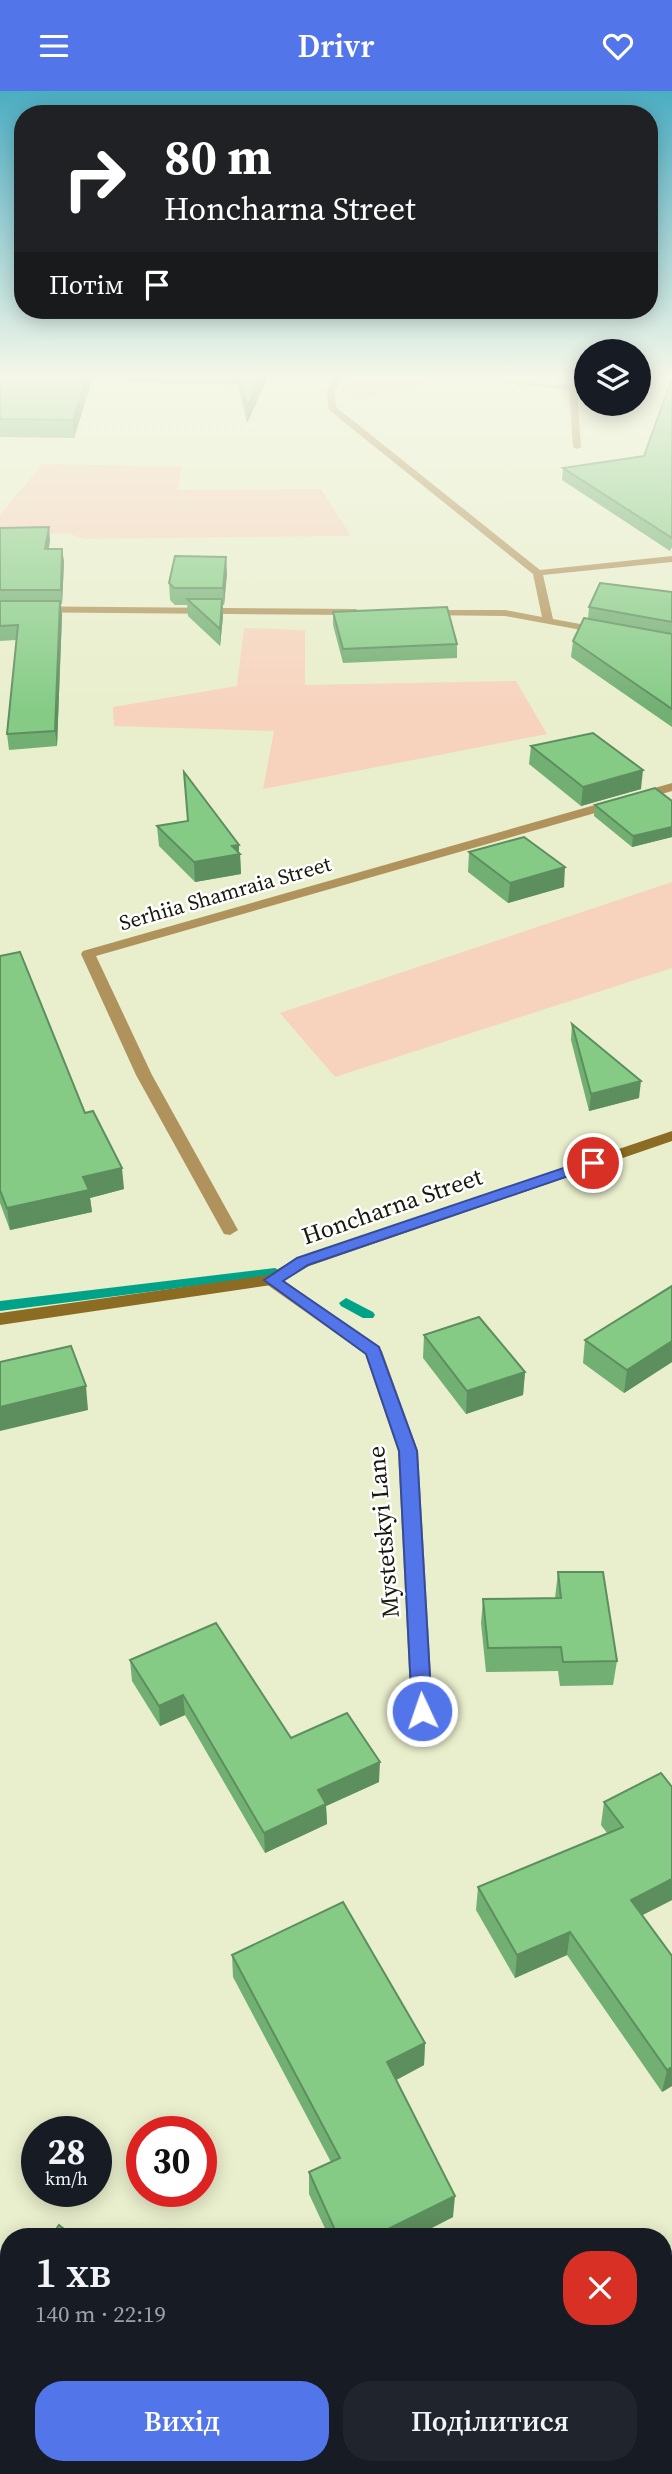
<!DOCTYPE html>
<html lang="uk">
<head>
<meta charset="utf-8">
<style>
	body { margin:0; font-family:"Source Serif 4",serif; background:#20242c; color:#f1f3f6; height:100vh; display:flex; flex-direction:column; font-size:26px; white-space:nowrap }
	* { box-sizing:border-box; margin:0 }
	p { font-size:23px; color:#9ea1a6 }
	.icon { flex:none; width:38px; height:38px; fill:none; stroke:currentColor; stroke-width:2; stroke-linecap:round; stroke-linejoin:round }
	.map { position:relative; flex:1; overflow:hidden }
	.drawer { position:absolute; left:0px; top:2137px; width:672px; height:247px; display:flex; flex-direction:column; background:#171b24; border-radius:28px 28px 0 0; box-shadow:0 4px 18px #0003 }
	.drawer>* { flex:none }
	.hud { position:absolute; left:14px; top:14px; width:644px; height:214px; border-radius:28px; box-shadow:0 4px 18px #0003; background:#202124; color:#fff; overflow:hidden }
	.controls { position:absolute; left:574px; top:248px; display:grid; gap:14px }
	.controls a { display:grid; place-items:center; width:77px; height:77px; border-radius:50%; background:#171b24; box-shadow:0 4px 18px #0003; font-size:35px }
	.speed { position:absolute; left:21px; top:2025px; display:flex; gap:14px; font-size:35px; font-weight:700; text-align:center }
	.speed>* { display:grid; place-content:center; width:91px; height:91px; border-radius:50%; background:#171b24; box-shadow:0 4px 18px #0003; line-height:1 }
	.speed small { font-size:18px; font-weight:400 }
	.speed .limit { border:10px solid #d22; background:#fff; color:#111 }
	.pin { position:absolute; display:grid; place-items:center; width:60px; height:60px; color:#fff; margin:-30px; border:4px solid #fff; border-radius:50%; box-shadow:0 2px 7px #0007 }
	.me { position:absolute; width:77px; margin:-38px; rotate:357deg; stroke-linejoin:round; filter:drop-shadow(0 0 5px #0008) }
	.turn { display:flex; align-items:center; gap:24px; height:147px; padding:0 35px; font-size:32px }
	.turn .icon { width:91px; height:91px; stroke-width:2.5 }
	.turn b { display:block; font-size:49px; line-height:60px }
	.then { display:flex; align-items:center; height:66px; padding:0 35px; background:#0003; gap:14px; font-size:26px }
	.round { display:grid; place-items:center; flex:none; width:74px; height:74px; border-radius:28px; background:#20242c }
	.overview { display:flex; align-items:center; justify-content:space-between; height:119px; padding:0 35px }
	h1 { font-size:42px; font-weight:600; line-height:52px }
	.primary-button { display:flex; gap:14px; margin-top:auto; padding:14px 35px }
	.primary-button a { flex:1; height:80px; border-radius:28px; background:#5375ea; color:#fff; font-size:28px; font-weight:600; line-height:80px; text-align:center }
	.primary-button a+a { background:#20242c; color:#f1f3f6 }
	header { display:flex; justify-content:space-between; align-items:center; height:91px; padding:0 35px; background:#5375ea; color:#fff; font-size:32px; font-weight:600 }
	.map>svg:first-child { display:block }
	.green { fill:#f7d3be }
	.lines { fill:none; stroke-linecap:round; stroke-linejoin:round }
	.stream { fill:#01a388; fill-rule:evenodd }
	.street { fill:#b0935c; fill-rule:evenodd }
	.secondary { fill:#8c6b22; fill-rule:evenodd }
	.wall { fill:#72af73 }
	.shaded-wall { fill:#5d8e5e }
	.building { fill:#85cb86; stroke:#5d8e5e; stroke-width:2 }
	.route { fill:#5375ea; stroke:#364c98; stroke-width:2 }
	.labels { text-anchor:middle; dominant-baseline:central; stroke-width:5; stroke-linejoin:round; paint-order:stroke }
	.far-street-label { font-size:21px; fill:#18190d; stroke:#fff }
	.street-label { font-size:24px; fill:#18190d; stroke:#fff }
</style>
</head>
<body>
<header><svg class="icon" aria-label="menu" viewBox="0 0 24 24"><path d="M4 6h16M4 12h16M4 18h16"/></svg>Drivr<svg class="icon" aria-label="heart" viewBox="0 0 24 24"><path d="M12 20l-8-8c-3-5 5-10 8-4 3-6 11-1 8 4z"/></svg></header>
<div class="map">
<svg width="672" height="2383" viewBox="0 0 672 2383">
	<rect width="100%" height="100%" fill="#e9eecc"/>
	<g class="green">
		<polygon points="347,286 449,286 356,310 342,303"/>
		<polygon points="42,373 182,376 177,399 321,398 351,445 84,448 68,442 0,445 0,424"/>
		<polygon points="244,537 305,539 305,594 516,590 547,643 263,698 274,640 114,635 113,616 237,595"/>
		<polygon points="672,791 672,877 335,986 280,922"/>
	</g>
	<g class="lines">
		<g class="stream">
			<polygon points="275,1177 282,1181 280,1184 0,1220 0,1210"/>
			<polygon points="346,1207 373,1221 375,1224 373,1227 363,1227 341,1215 339,1212"/>
		</g>
		<g class="street">
			<polygon points="334,286 342,286 335,300 336,316 540,479 672,465 672,471 543,484 553,528 607,538 607,542 603,543 505,525 422,524 421,522 426,519 505,519 542,526 533,483 329,319 327,300"/>
			<polygon points="452,286 586,296 586,300 577,299 581,356 577,358 573,356 569,299"/>
			<polygon points="0,515 356,518 361,521 356,524 0,521"/>
			<polygon points="672,692 672,700 96,865 152,984 238,1139 230,1144 224,1143 136,984 81,863 83,860"/>
			<polygon points="272,1183 278,1185 382,1260 418,1360 433,1620 430,1626 422,1629 414,1626 411,1620 398,1360 365,1263 266,1193 263,1189"/>
		</g>
		<polygon class="secondary" points="672,1040 672,1050 309,1175 278,1193 0,1234 0,1222 268,1184 297,1167"/>
	</g>
	<g class="wall">
		<polygon points="0,286 93,286 74,347 0,346"/>
		<polygon points="126,286 268,286 247,332 238,294 126,291"/>
		<polygon points="671,290 672,456 670,460 562,389 563,377 644,365"/>
		<polygon points="0,437 50,449 49,458 62,458 64,471 62,513 61,513 62,524 57,655 9,659 7,643 16,549 0,550"/>
		<polygon points="227,482 224,514 223,514 223,525 220,555 188,525 187,514 175,514 170,509 169,492"/>
		<polygon points="672,501 672,636 571,566 573,550 588,527 589,516"/>
		<polygon points="333,521 457,553 457,567 343,572 333,534"/>
		<polygon points="531,655 641,698 581,715 529,673"/>
		<polygon points="672,710 672,746 632,756 594,725 595,714"/>
		<polygon points="157,735 239,754 239,761 240,763 241,783 195,791 159,755"/>
		<polygon points="469,761 564,796 508,812 468,781"/>
		<polygon points="0,865 85,1022 124,1098 90,1107 92,1121 10,1139 0,1112"/>
		<polygon points="572,933 639,1007 589,1020 571,949"/>
		<polygon points="672,1195 672,1271 624,1302 583,1272 585,1249"/>
		<polygon points="424,1244 525,1281 523,1304 466,1323 423,1267"/>
		<polygon points="558,1481 617,1570 613,1594 560,1595 558,1580 486,1581 481,1532 483,1508 555,1507"/>
		<polygon points="130,1569 291,1647 379,1691 326,1715 327,1733 265,1762 185,1624 160,1635 132,1590"/>
		<polygon points="672,1696 672,1809 642,1824 672,1865 672,1995 662,2001 567,1864 515,1887 476,1819 478,1796 607,1742 601,1734 604,1711"/>
		<polygon points="232,1864 425,1952 424,1974 396,1989 453,2126 414,2146 329,2146 309,2103 309,2081 331,2071 233,1886"/>
		<polygon points="9,2204 9,2311 0,2303 0,2216"/>
		<polygon points="78,2375 350,2375 360,2383 87,2383"/>
	</g>
	<g class="shaded-wall">
		<polygon points="87,286 93,286 74,347 73,329"/>
		<polygon points="261,286 268,286 247,332 247,316"/>
		<polygon points="49,436 50,449 46,471 45,458"/>
		<polygon points="62,458 64,471 62,513 61,499"/>
		<polygon points="226,466 227,482 224,514 223,497"/>
		<polygon points="222,508 223,525 220,555 220,538"/>
		<polygon points="60,510 62,524 57,655 55,640"/>
		<polygon points="643,679 641,698 581,715 583,696"/>
		<polygon points="672,736 672,746 632,756 633,745"/>
		<polygon points="239,754 239,763 240,763 241,783 195,791 194,771 232,755"/>
		<polygon points="565,776 564,796 508,812 510,792"/>
		<polygon points="641,990 639,1007 589,1020 591,1003"/>
		<polygon points="122,1077 124,1098 90,1107 92,1121 10,1139 7,1117 83,1086"/>
		<polygon points="672,1250 672,1271 624,1302 627,1279"/>
		<polygon points="525,1281 523,1304 466,1323 467,1300"/>
		<polygon points="86,1295 88,1319 0,1340 0,1316"/>
		<polygon points="183,1604 185,1624 160,1635 159,1615"/>
		<polygon points="380,1671 379,1691 326,1715 327,1733 265,1762 264,1742 318,1699"/>
		<polygon points="672,1788 672,1809 627,1832 631,1809"/>
		<polygon points="570,1841 567,1864 515,1887 517,1864"/>
		<polygon points="425,1952 424,1974 387,1994 387,1971"/>
		<polygon points="672,1976 672,1995 662,2001 667,1979"/>
		<polygon points="455,2105 453,2126 414,2146 372,2146"/>
	</g>
	<g class="building">
		<polygon points="0,286 87,286 73,329 0,328"/>
		<polygon points="239,286 261,286 247,316"/>
		<polygon points="671,290 672,290 672,447 563,377 644,365"/>
		<polygon points="49,436 45,458 62,458 61,499 0,499 0,437"/>
		<polygon points="175,465 226,466 223,497 174,497 169,492"/>
		<polygon points="600,492 672,501 672,531 589,516"/>
		<polygon points="187,508 222,508 220,538"/>
		<polygon points="0,510 60,510 55,640 7,643 18,534 0,535"/>
		<polygon points="447,516 457,553 343,558 333,521"/>
		<polygon points="584,527 672,543 672,618 573,550"/>
		<polygon points="593,642 643,679 583,696 531,655"/>
		<polygon points="184,681 239,754 232,755 240,763 194,771 157,735 188,730"/>
		<polygon points="655,697 672,710 672,736 633,745 595,714"/>
		<polygon points="524,746 565,776 510,792 469,761"/>
		<polygon points="20,861 85,1022 93,1020 122,1077 83,1086 89,1099 7,1117 0,1099 0,865"/>
		<polygon points="572,933 641,990 591,1003"/>
		<polygon points="672,1195 672,1250 627,1279 585,1249"/>
		<polygon points="479,1226 525,1281 467,1300 424,1244"/>
		<polygon points="71,1255 86,1295 0,1316 0,1271"/>
		<polygon points="558,1481 603,1481 617,1570 563,1571 561,1556 488,1557 483,1508 561,1507"/>
		<polygon points="216,1532 291,1647 347,1622 380,1671 318,1699 326,1713 264,1742 183,1604 159,1615 130,1569"/>
		<polygon points="661,1682 672,1696 672,1788 631,1809 672,1865 672,1976 667,1979 570,1841 517,1864 478,1796 623,1736 604,1711"/>
		<polygon points="343,1811 425,1952 387,1971 455,2105 372,2146 338,2146 309,2081 340,2067 232,1864"/>
		<polygon points="59,2134 74,2146 51,2146"/>
		<polygon points="9,2204 9,2290 0,2282 0,2216"/>
		<polygon points="102,2375 350,2375 360,2383 112,2383"/>
	</g>
	<linearGradient id="sky" x2="0" y2="1"><stop stop-color="#4badc2"/><stop offset="0.46" stop-color="#f5f7e8"/><stop offset="1" stop-color="#f5f7e8" stop-opacity="0"/></linearGradient>
	<rect width="672" height="620" fill="url(#sky)"/>
	<polygon class="route" points="593,1067 600,1072 598,1075 308,1174 283,1190 379,1256 417,1360 432,1620 429,1626 422,1628 415,1626 412,1620 399,1360 366,1263 264,1189 297,1167"/>
	<g class="labels">
		<g class="far-street-label">
			<text transform="translate(225 802) rotate(-16)">Serhiia Shamraia Street</text>
		</g>
		<g class="street-label">
			<text transform="translate(392 1115) rotate(-19)">Honcharna Street</text>
			<text transform="translate(383 1441) rotate(-95)">Mystetskyi Lane</text>
		</g>
	</g>
</svg>
<div class="controls">
<a><svg class="icon" aria-label="layers" viewBox="0 0 24 24"><path d="M12 4l9 5-9 5-9-5zM3 14l9 5 9-5"/></svg></a>
</div>
<div class="speed"><div>28<small>km/h</small></div><div class="limit">30</div></div>
<div class="pin" style="left:593px;top:1072px;background:#d93025"><svg class="icon" aria-label="arrive" viewBox="0 0 24 24"><path d="M6 21V4h12l-3 4 3 4H6"/></svg></div>
<svg class="me" style="left:422px;top:1620px" viewBox="-20 -20 40 40"><circle r="17" fill="#5375ea" stroke="#fff" stroke-width="3"/><path d="M0-11L8 9 0 5-8 9z" fill="#fff"/></svg>
<div class="hud">
<div class="turn"><svg class="icon" aria-label="right" viewBox="0 0 24 24"><path d="M7 20v-9h11M14 6l5 5-5 5"/></svg><div><b>80 m</b>Honcharna Street</div></div>
<div class="then">Потім<svg class="icon" aria-label="arrive" viewBox="0 0 24 24"><path d="M6 21V4h12l-3 4 3 4H6"/></svg></div>
</div>
<section class="drawer">
<div class="overview"><div><h1>1 хв</h1><p>140 m · 22:19</p></div><a class="round" style="background:#d93025;color:#fff"><svg class="icon" aria-label="close" viewBox="0 0 24 24"><path d="M6 6l12 12M18 6L6 18"/></svg></a></div>
<div class="primary-button"><a>Вихід</a><a>Поділитися</a></div>
</section>
</div>
</body>
</html>
